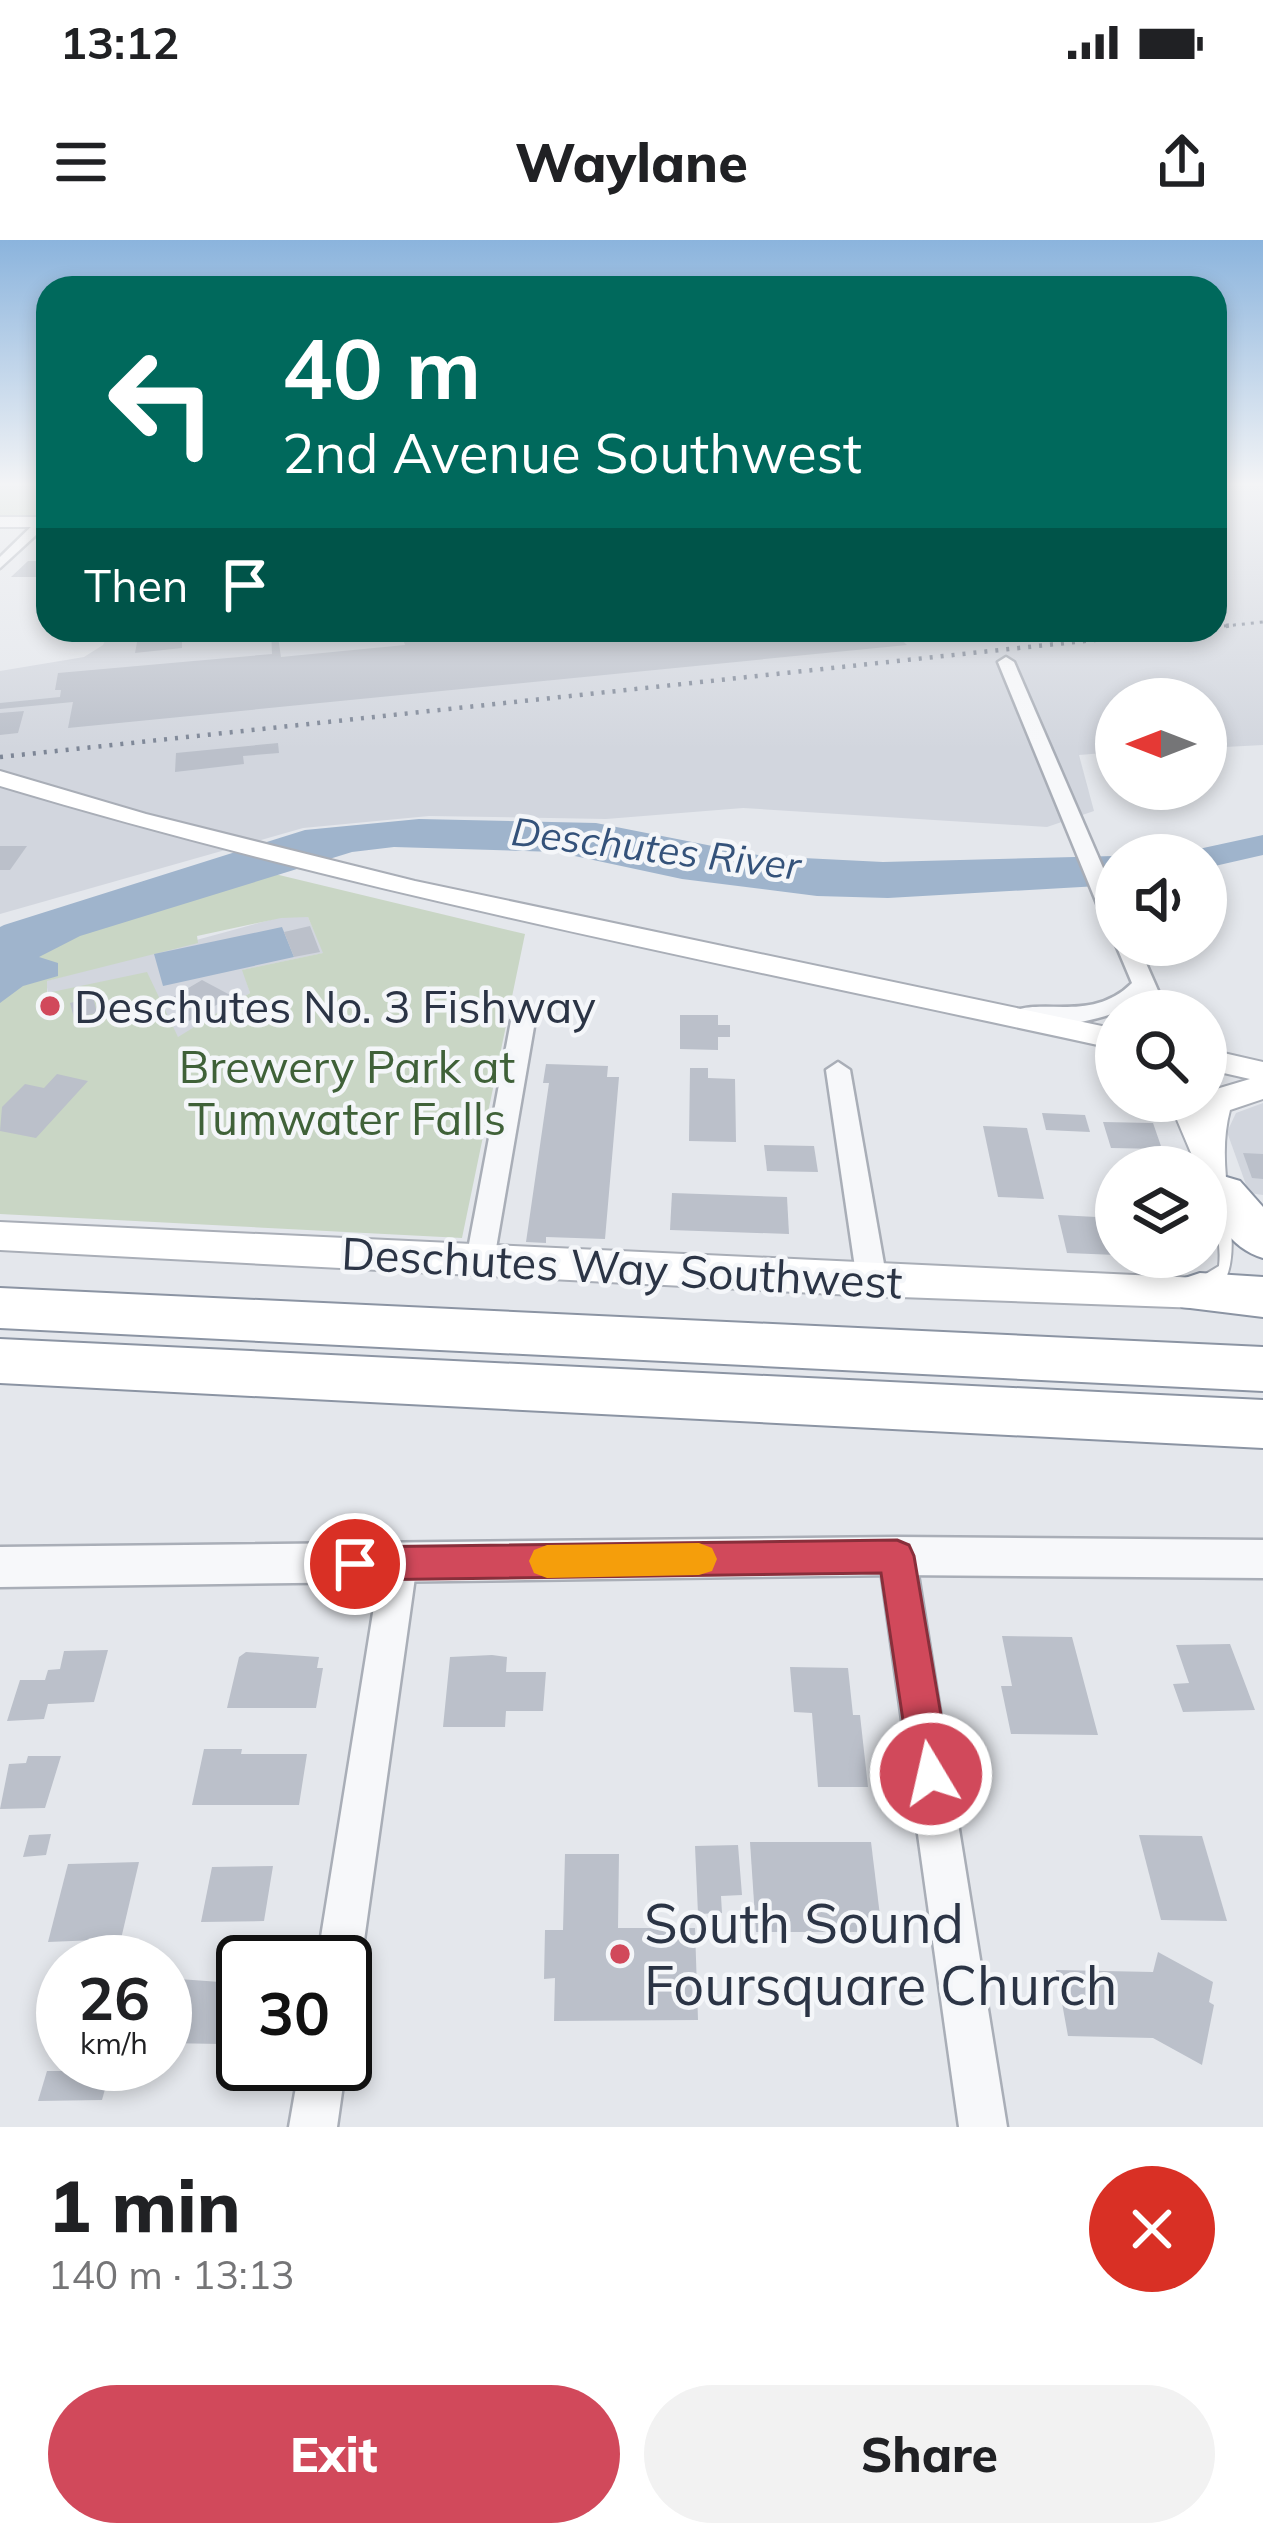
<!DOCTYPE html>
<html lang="en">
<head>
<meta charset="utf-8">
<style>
	body { margin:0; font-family:Mulish,sans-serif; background:#f2f2f2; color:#202124; height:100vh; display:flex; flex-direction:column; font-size:45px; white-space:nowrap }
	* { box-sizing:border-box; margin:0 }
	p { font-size:39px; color:#757577 }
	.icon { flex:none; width:66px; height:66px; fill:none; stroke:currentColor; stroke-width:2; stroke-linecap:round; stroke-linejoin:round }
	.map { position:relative; height:1887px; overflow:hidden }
	.details { display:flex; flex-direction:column; background:#fff; flex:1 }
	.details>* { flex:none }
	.guide { position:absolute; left:36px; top:36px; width:1191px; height:366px; border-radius:36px; box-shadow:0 6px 18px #0003; background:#00695c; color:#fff; overflow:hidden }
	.needle { width:78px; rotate:270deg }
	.buttons { position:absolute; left:1095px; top:438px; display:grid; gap:24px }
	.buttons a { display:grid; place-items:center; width:132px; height:132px; border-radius:50%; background:#fff; box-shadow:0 6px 18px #0003; font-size:60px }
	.speed { position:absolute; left:36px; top:1695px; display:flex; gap:24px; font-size:60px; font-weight:700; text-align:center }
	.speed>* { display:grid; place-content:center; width:156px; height:156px; border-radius:50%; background:#fff; box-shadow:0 6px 18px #0003; line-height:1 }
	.speed small { font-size:30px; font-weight:400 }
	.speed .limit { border:6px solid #111; border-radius:18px; background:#fff; color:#111 }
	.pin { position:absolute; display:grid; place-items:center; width:102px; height:102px; color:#fff; margin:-51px; border:6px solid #fff; border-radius:50%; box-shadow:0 3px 12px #0007 }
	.me { position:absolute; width:132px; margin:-66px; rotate:351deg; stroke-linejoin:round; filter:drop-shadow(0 0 9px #0008) }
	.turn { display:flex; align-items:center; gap:42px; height:252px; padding:0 48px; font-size:54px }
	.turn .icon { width:156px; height:156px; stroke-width:2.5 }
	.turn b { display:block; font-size:84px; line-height:102px }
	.then { display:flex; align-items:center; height:114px; padding:0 48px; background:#0003; gap:24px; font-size:45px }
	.round { display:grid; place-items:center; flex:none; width:126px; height:126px; border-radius:63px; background:#f2f2f2 }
	.overview { display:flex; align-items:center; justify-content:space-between; height:204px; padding:0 48px }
	h1 { font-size:72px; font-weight:800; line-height:90px }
	.action { display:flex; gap:24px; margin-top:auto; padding:24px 48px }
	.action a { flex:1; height:138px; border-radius:72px; background:#d1495b; color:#fff; font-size:48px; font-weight:800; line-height:138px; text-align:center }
	.action a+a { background:#f2f2f2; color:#202124 }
	.status { display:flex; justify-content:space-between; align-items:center; height:84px; padding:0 60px; background:#fff; direction:ltr }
	.status svg { height:33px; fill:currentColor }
	header { display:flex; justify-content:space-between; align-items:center; height:156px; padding:0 48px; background:#fff; font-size:54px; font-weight:800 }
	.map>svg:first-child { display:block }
	.built { fill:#d2d6de }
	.green { fill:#c9d6c5; fill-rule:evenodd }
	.water { fill:#9fb4cc }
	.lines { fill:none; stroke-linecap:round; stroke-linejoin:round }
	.river { fill:#9fb4cc; fill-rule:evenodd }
	.building { fill:#bbc0ca }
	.minor-casing { stroke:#a9aeb7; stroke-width:5 }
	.tertiary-casing { stroke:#a9aeb7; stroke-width:5 }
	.secondary-casing { stroke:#a9aeb7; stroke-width:4 }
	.motorway-casing { stroke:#8b94a3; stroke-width:4 }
	.minor { fill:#f7f8fa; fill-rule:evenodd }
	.tertiary { fill:#f7f8fa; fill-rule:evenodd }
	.secondary { fill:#fff; fill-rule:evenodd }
	.motorway { fill:#fff; fill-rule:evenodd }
	.rail-far1 { stroke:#7d8696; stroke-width:3; stroke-dasharray:3 6; stroke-linecap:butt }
	.rail { stroke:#7d8696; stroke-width:4.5; stroke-dasharray:3 8; stroke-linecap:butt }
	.route { fill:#d1495b; stroke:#882f3b; stroke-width:3 }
	.slow { fill:#f59e0b }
	.poi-dot { fill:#d1495b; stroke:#f4f6f9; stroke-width:4.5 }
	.labels { text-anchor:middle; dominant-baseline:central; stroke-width:9; stroke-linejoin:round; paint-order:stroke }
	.far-water-label { font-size:39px; font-style:italic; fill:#34527a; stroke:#f4f6f9 }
	.poi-label { font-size:45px; fill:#2b3445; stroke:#f4f6f9; text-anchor:start }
	.park-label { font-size:45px; fill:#3f6138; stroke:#f4f6f9 }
	.street-label { font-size:45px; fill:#2b3445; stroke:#f4f6f9 }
	.near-poi-label { font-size:54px; fill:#2b3445; stroke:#f4f6f9; text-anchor:start }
</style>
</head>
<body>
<div class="status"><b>13:12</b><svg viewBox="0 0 49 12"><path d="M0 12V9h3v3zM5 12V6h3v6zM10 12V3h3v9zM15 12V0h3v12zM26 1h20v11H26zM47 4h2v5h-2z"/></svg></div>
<header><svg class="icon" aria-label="menu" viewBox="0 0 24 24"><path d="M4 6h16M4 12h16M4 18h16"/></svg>Waylane<svg class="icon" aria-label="share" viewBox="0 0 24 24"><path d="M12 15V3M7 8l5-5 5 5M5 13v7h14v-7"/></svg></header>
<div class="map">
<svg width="1263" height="1887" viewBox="0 0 1263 1887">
	<rect width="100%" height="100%" fill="#e4e7ec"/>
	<g class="built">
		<polygon points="1215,245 1263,245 1263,505 1206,508 1206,459 1116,459 1116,512 1079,515 1094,571 1047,587 743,568 606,579 429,576 303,588 0,674 0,431 84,417 103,405 110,390 1215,390"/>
		<polygon points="281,677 308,677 324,713 243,730 250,753 178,798 152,751 48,754 46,741"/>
		<polygon points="1263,863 1263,955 1249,953 1227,892 1236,873"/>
	</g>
	<g class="green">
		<polygon points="0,245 48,245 48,276 0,277"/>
		<path d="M254 629 525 694 462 998 0 974V717ZM308 677 323 713 242 730 250 753 178 797 147 732 47 753V741L198 703 197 696 281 678Z"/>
	</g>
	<g class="water">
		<polygon points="419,579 596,583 763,616 883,622 1153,615 1116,615 1116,645 888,658 817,656 682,639 556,612 394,607 352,612 80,696 39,717 58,723 58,736 23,746 0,763 0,687 4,685 305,590"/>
		<polygon points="282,687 294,717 163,746 154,714"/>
	</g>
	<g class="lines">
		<polygon class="river" points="1263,595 1263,615 1206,628 1206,615 1190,615 1194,610"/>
	</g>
	<g class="building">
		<polygon points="28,321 45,321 36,329 44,329 37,337 11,337"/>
		<polygon points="197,390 197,398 182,400 182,408 135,413 139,392"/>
		<polygon points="271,390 277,390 281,417 405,405 400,390 891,390 907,405 68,488 73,462 0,469 0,463 60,457 61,450 55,450 58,433 272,414"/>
		<polygon points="24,471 18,493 0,495 0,473"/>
		<polygon points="278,503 279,513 243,516 244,524 175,532 176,513"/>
		<polygon points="0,606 27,606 10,630 0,630"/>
		<polygon points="310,686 320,712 294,717 284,692"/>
		<polygon points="202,740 232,756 189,781 176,774 184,769 168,760"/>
		<polygon points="93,757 97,773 74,778 70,763"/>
		<polygon points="680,775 718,775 718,785 730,785 730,797 718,797 718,810 680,809"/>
		<polygon points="546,824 608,826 607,837 619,837 605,999 546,997 546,1003 526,1002 549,843 543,843"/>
		<polygon points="690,828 708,828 708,838 735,839 736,902 689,901"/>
		<polygon points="57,834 88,841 36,898 0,891 2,867 25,844 44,848"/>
		<polygon points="1042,873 1085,875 1090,892 1046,890"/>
		<polygon points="1103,882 1153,883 1162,909 1111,908"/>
		<polygon points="983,886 1027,888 1044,959 998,957"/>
		<polygon points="764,905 814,906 818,932 767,931"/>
		<polygon points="1243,913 1263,914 1263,939 1252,938"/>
		<polygon points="672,953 787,957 789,994 670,990"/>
		<polygon points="1058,975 1116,978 1116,1015 1067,1013"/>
		<polygon points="1002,1396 1072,1397 1098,1495 1011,1494 1001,1446 1012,1446"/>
		<polygon points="1230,1404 1255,1470 1183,1472 1173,1444 1189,1443 1176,1405"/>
		<polygon points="108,1410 94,1462 48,1464 44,1479 7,1481 20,1440 45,1440 48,1430 60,1429 64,1411"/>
		<polygon points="246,1412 319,1417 317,1428 323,1428 316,1468 227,1468 239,1417"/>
		<polygon points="492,1415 507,1417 506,1432 546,1432 543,1471 506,1471 505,1487 443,1487 450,1417"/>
		<polygon points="790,1427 848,1428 853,1475 860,1475 868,1547 818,1547 812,1473 794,1472"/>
		<polygon points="204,1509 242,1509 241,1514 307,1514 299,1565 192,1565"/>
		<polygon points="28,1516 61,1516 45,1568 0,1569 9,1524 26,1523"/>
		<polygon points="51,1594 46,1615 23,1617 29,1595"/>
		<polygon points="1139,1595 1202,1596 1227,1681 1161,1680"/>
		<polygon points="750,1602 871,1602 882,1692 756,1692"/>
		<polygon points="738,1605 742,1655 721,1656 722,1673 698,1674 695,1606"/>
		<polygon points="565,1614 619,1614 618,1688 695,1688 698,1780 554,1781 555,1738 544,1739 545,1690 563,1690"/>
		<polygon points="139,1622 121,1699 48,1702 68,1624"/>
		<polygon points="273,1626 264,1681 201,1682 212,1627"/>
		<polygon points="1158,1712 1213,1742 1209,1762 1214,1765 1202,1825 1153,1798 1068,1796 1056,1730 1153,1732"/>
		<polygon points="165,1738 234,1743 221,1804 165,1803"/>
		<polygon points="47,1831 110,1831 102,1860 38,1861"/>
	</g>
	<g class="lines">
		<defs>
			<g id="minor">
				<polygon points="39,279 47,279 48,284 0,328 0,317"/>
				<polygon points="1006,417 1014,422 1116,658 1116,689 1105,683 998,422"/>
				<path d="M1116 705H1138L1167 771H1143L1139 762C1114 778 1034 798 1006 776 1034 753 1089 786 1132 743Z"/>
				<polygon points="523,774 535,781 494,1020 490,1027 470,1027 466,1020 511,781"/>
				<polygon points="838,822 850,830 887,1041 882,1049 862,1049 857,1041 826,830"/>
				<polygon points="897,1300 909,1305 915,1316 1007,1887 959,1887 879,1316 885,1305"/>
				<polygon points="399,1307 411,1312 417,1323 361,1722 355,1738 345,1742 345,1722 317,1722 381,1323 387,1312"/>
				<polygon points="345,1821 346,1824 337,1887 289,1887 300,1824"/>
			</g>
			<polygon id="tertiary" points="897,1297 1263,1300 1263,1338 897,1335 0,1347 0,1307"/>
			<g id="secondary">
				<rect x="0" y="277" width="48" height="10"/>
				<path d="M0 531 146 574 415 641 1116 789V809C742 727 367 656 0 546Z"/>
				<path d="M1206 809 1263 822V859L1230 870C1209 948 1263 1029 1200 1068L872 1056 0 1010V982L1199 1038 1219 1026C1223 991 1206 961 1206 927H1197L1169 861H1206L1213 850 1250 839 1206 829Z"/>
			</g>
			<g id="motorway">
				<path d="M1223 936 1240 941 1263 967V1018C1231 1009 1206 973 1206 941Z"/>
				<polygon points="1200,1033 1263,1037 1263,1077 1182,1067 1174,1053 1182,1039"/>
				<polygon points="0,1048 1263,1107 1263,1151 0,1088"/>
				<polygon points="0,1099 1263,1160 1263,1208 0,1143"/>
			</g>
		</defs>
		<use href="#minor" class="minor-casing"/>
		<use href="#tertiary" class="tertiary-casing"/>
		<use href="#secondary" class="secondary-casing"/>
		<use href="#motorway" class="motorway-casing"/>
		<use href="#minor" class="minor"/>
		<use href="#tertiary" class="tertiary"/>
		<use href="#secondary" class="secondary"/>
		<use href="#motorway" class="motorway"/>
		<polyline class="rail-far1" points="1215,387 1263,382"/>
		<g class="rail">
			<polyline points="1215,387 1235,385"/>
			<polyline points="0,517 1187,390"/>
		</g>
	</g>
	<linearGradient id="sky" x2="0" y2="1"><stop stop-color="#8bb4dd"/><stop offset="0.48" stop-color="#f3f4f6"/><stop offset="1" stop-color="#f3f4f6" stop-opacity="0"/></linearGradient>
	<rect width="1263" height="509" fill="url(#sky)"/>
	<polygon class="route" points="897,1300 909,1305 914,1316 951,1534 945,1548 931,1554 917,1548 911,1534 881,1333 355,1340 342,1335 337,1324 342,1312 355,1307"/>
	<polygon class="slow" points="699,1303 712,1308 717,1319 712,1331 699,1335 547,1338 534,1333 529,1321 534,1310 547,1305"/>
	<g class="poi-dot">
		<circle cx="50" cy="766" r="12"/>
		<circle cx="620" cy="1714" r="12"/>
	</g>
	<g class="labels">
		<g class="far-water-label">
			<text transform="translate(656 608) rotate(7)">Deschutes River</text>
		</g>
		<g class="poi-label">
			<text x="74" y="766">Deschutes No. 3 Fishway</text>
		</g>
		<g class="park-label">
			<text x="347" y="826">Brewery Park at<tspan x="347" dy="52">Tumwater Falls</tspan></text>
		</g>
		<g class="street-label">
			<text transform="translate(622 1027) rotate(3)">Deschutes Way Southwest</text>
		</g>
		<g class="near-poi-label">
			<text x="644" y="1683">South Sound<tspan x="644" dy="62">Foursquare Church</tspan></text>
		</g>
	</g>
</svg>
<div class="buttons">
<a><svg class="needle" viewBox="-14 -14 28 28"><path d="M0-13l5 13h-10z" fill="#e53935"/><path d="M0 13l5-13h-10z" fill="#757577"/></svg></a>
<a><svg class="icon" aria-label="sound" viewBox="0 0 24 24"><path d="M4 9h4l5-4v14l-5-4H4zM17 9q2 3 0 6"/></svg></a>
<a><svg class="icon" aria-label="search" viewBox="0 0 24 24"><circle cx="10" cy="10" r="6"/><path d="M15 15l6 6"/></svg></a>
<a><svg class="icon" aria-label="layers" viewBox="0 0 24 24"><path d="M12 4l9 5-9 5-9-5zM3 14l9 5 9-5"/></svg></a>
</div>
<div class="speed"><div>26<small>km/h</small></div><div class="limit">30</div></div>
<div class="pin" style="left:355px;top:1324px;background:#d93025"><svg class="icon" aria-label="arrive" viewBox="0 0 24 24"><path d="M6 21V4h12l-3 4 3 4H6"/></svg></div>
<svg class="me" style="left:931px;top:1534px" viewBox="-20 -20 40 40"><circle r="17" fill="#d1495b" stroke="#fff" stroke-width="3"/><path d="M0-11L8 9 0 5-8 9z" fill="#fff"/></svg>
<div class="guide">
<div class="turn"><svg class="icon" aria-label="left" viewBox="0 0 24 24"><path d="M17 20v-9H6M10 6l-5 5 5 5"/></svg><div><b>40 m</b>2nd Avenue Southwest</div></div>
<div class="then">Then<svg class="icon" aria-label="arrive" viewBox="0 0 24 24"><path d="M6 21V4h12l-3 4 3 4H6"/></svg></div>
</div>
</div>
<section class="details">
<div class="overview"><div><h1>1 min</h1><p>140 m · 13:13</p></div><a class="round" style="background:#d93025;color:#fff"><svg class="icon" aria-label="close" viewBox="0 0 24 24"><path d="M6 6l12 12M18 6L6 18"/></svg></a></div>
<div class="action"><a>Exit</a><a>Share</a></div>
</section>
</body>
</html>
